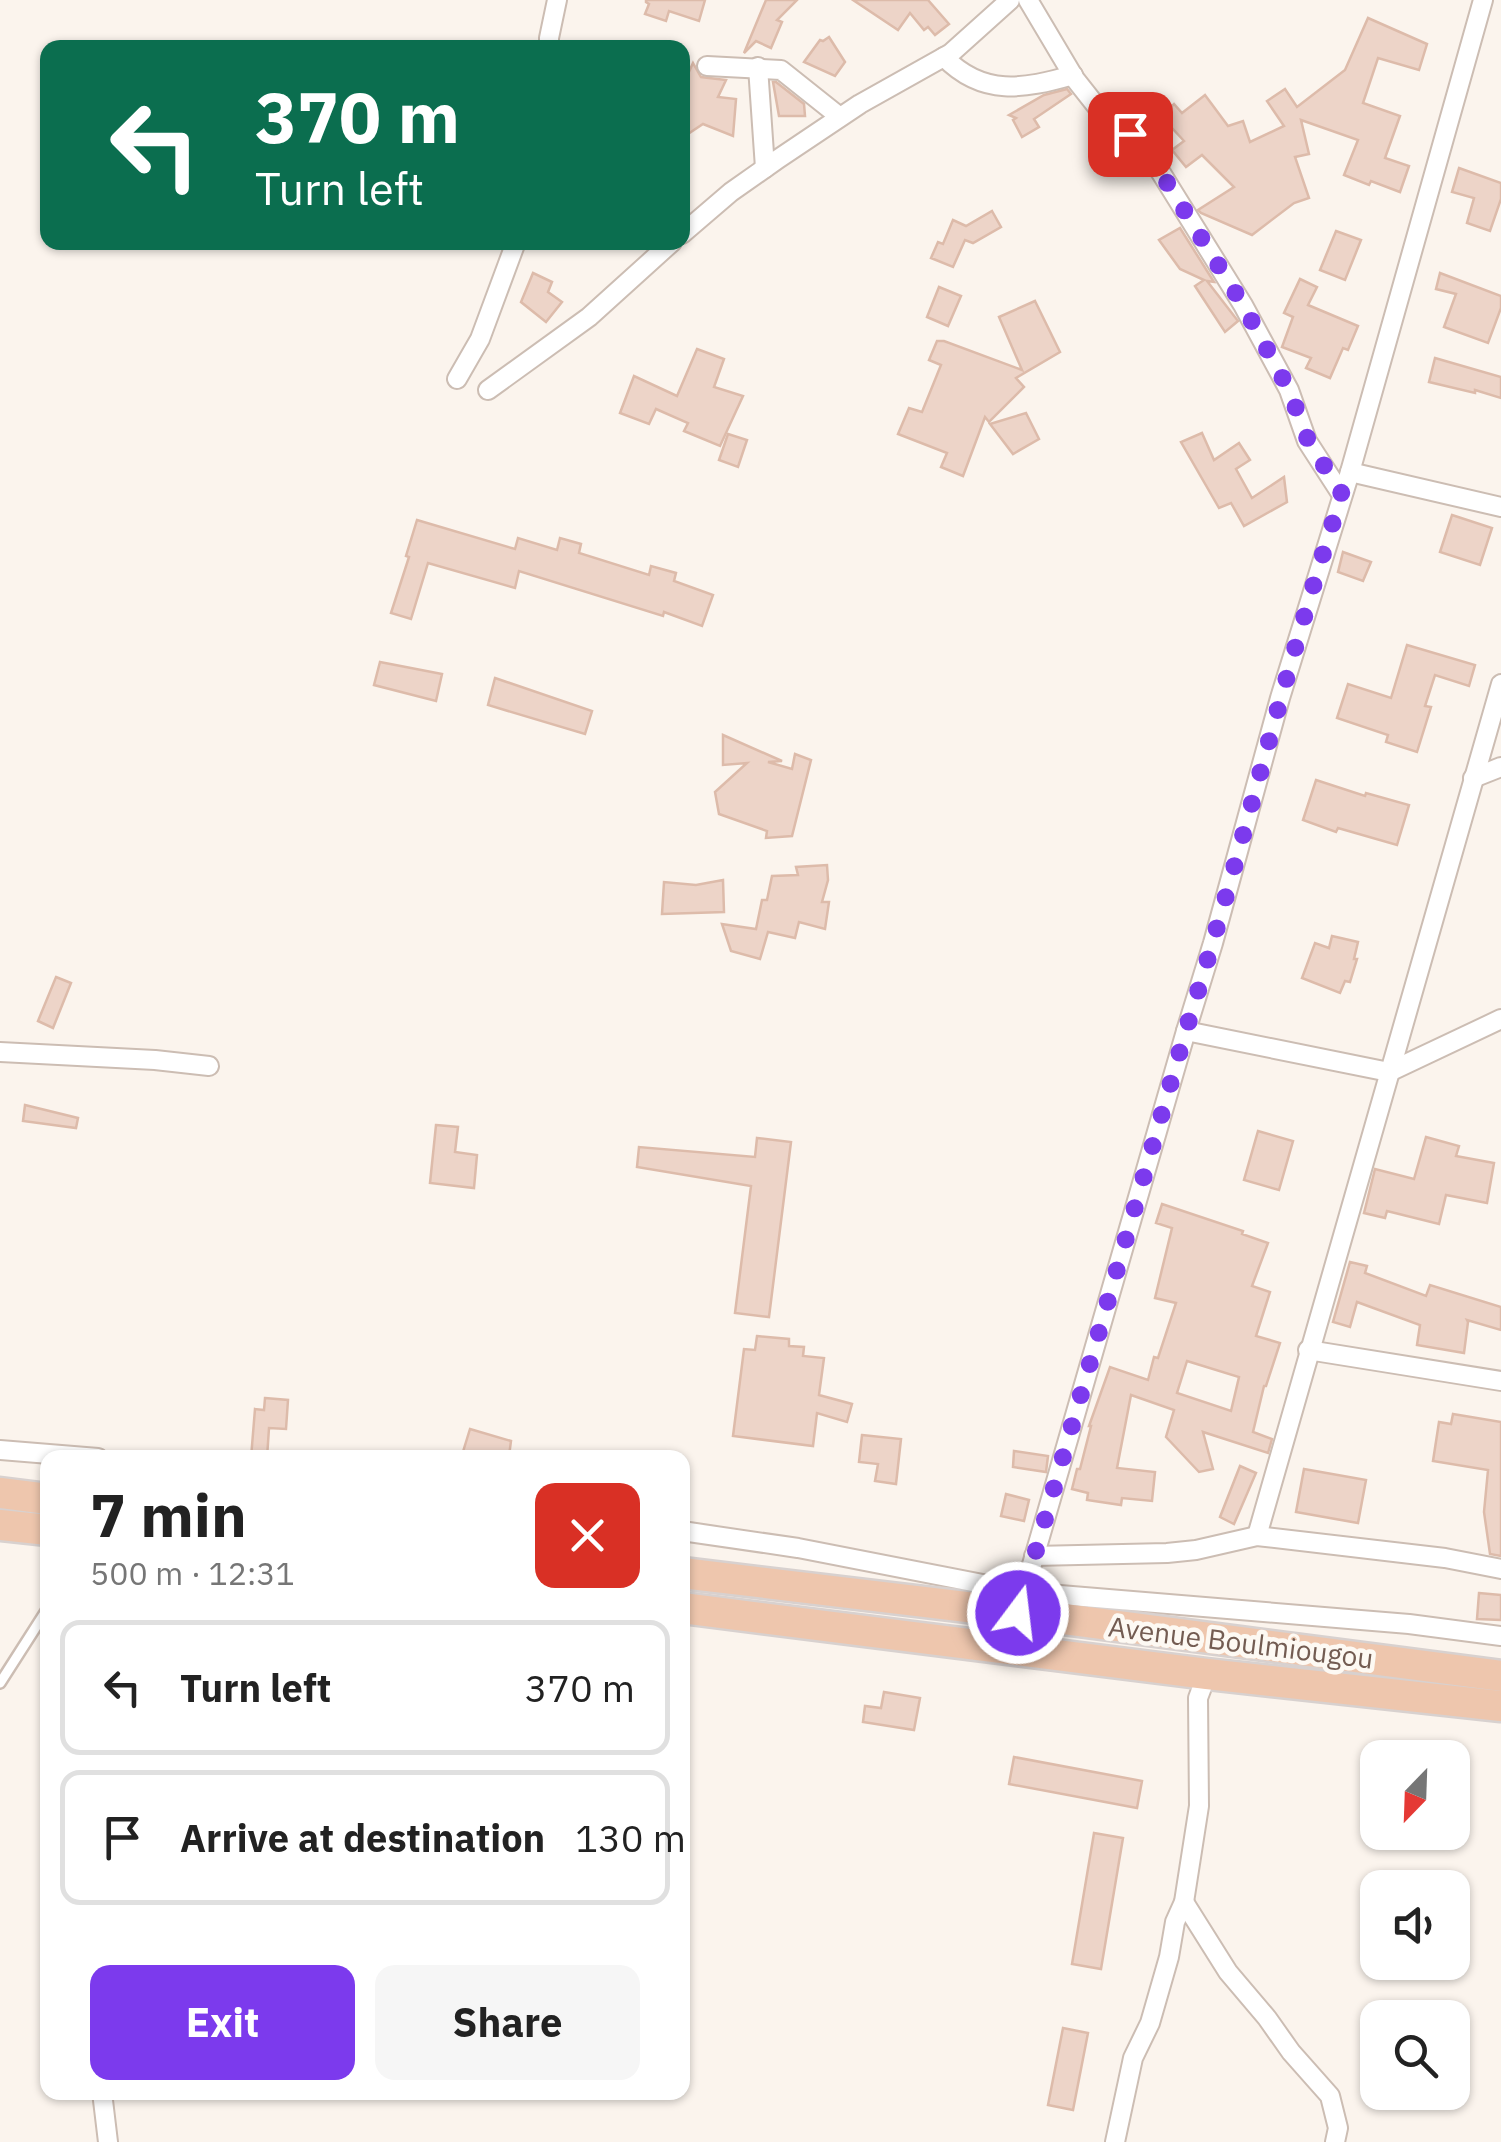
<!DOCTYPE html>
<html lang="en">
<head>
<meta charset="utf-8">
<style>
	body { margin:0; font-family:"IBM Plex Sans",sans-serif; background:#f6f6f6; color:#222; height:100vh; display:flex; flex-direction:column; font-size:38px; white-space:nowrap }
	* { box-sizing:border-box; margin:0 }
	p { font-size:32px; color:#767676 }
	.icon { flex:none; width:55px; height:55px; fill:none; stroke:currentColor; stroke-width:2; stroke-linecap:round; stroke-linejoin:round }
	.map { position:relative; flex:1; overflow:hidden }
	.sheet { position:absolute; left:40px; top:1450px; width:650px; height:650px; display:flex; flex-direction:column; background:#fff; border-radius:20px; box-shadow:0 2px 8px #0004 }
	.sheet>* { flex:none }
	.hud { position:absolute; left:40px; top:40px; width:650px; height:210px; border-radius:20px; box-shadow:0 2px 8px #0004; background:#0b6e4f; color:#fff; overflow:hidden }
	.needle { width:65px; rotate:203deg }
	.tools { position:absolute; left:1360px; top:1740px; display:grid; gap:20px }
	.tools a { display:grid; place-items:center; width:110px; height:110px; border-radius:20px; background:#fff; box-shadow:0 2px 8px #0004; font-size:50px }
	.pin { position:absolute; display:grid; place-items:center; width:85px; height:85px; color:#fff; margin:-42px; border-radius:20px; box-shadow:0 5px 15px #0006 }
	.me { position:absolute; width:110px; margin:-55px; rotate:15deg; stroke-linejoin:round; filter:drop-shadow(0 0 8px #0008) }
	.turn { display:flex; align-items:center; gap:35px; height:210px; padding:0 50px; font-size:45px }
	.turn .icon { width:130px; height:130px; stroke-width:2.5 }
	.turn b { display:block; font-size:70px; line-height:85px }
	.round { display:grid; place-items:center; flex:none; width:105px; height:105px; border-radius:20px; background:#f6f6f6 }
	.summary { display:flex; align-items:center; justify-content:space-between; height:170px; padding:0 50px }
	h1 { font-size:60px; font-weight:800; line-height:75px }
	.action { display:flex; gap:20px; margin-top:auto; padding:20px 50px }
	.action a { flex:1; height:115px; border-radius:20px; background:#7c3aed; color:#fff; font-size:40px; font-weight:800; line-height:115px; text-align:center }
	.action a+a { background:#f6f6f6; color:#222 }
	ul { padding:0; list-style:none }
	li { display:flex; align-items:center; gap:30px; height:135px; margin:0 20px 15px; padding:0 30px; border:5px solid #e0e0e0; border-radius:20px }
	li div { flex:1 }
	li b { display:block; font-size:38px }
	li em { font-style:normal }
	.map>svg:first-child { display:block }
	.building { fill:#edd4c8; stroke:#dba; stroke-width:2.5; fill-rule:evenodd }
	.lines { fill:none; stroke-linecap:round; stroke-linejoin:round }
	.service-casing { stroke:#ccbdb3; stroke-width:14 }
	.minor-casing { stroke:#ccbdb3; stroke-width:22 }
	.trunk-casing { stroke:#d8d1cf; stroke-width:35 }
	.service { stroke:#fff; stroke-width:9 }
	.minor { stroke:#fff; stroke-width:18 }
	.trunk { stroke:#eec6ad; stroke-width:30 }
	.route { stroke:#7c3aed; stroke-width:18; stroke-dasharray:0 32.4 }
	.labels { text-anchor:middle; dominant-baseline:central; stroke-width:9; stroke-linejoin:round; paint-order:stroke }
	.street-label { font-size:28px; fill:#735c52; stroke:#fdf9f3 }
</style>
</head>
<body>
<div class="map">
<svg width="1501" height="2142" viewBox="0 0 1501 2142">
	<rect width="100%" height="100%" fill="#fbf4ed"/>
	<g class="building">
		<polygon points="646,0 705,0 699,21 669,11 666,21 645,14 649,4 646,2"/>
		<polygon points="766,0 797,0 777,20 782,22 771,48 756,41 744,53"/>
		<polygon points="853,0 928,0 949,24 935,35 928,27 924,30 910,13 898,30"/>
		<polygon points="1368,18 1427,44 1419,70 1378,58 1363,103 1400,116 1385,158 1409,166 1400,192 1371,181 1369,185 1344,175 1358,140 1301,120 1309,154 1295,157 1309,198 1294,203 1252,235 1201,213 1198,210 1234,187 1202,155 1186,167 1172,150 1184,141 1161,116 1174,104 1182,113 1205,95 1228,126 1243,121 1250,142 1284,126 1267,101 1285,89 1297,107 1345,70"/>
		<polygon points="829,37 845,62 835,76 804,62 820,40 823,41"/>
		<polygon points="693,63 701,77 726,80 718,97 736,99 733,136 703,124 682,138 682,87"/>
		<polygon points="773,82 776,82 804,104 805,116 779,116"/>
		<polygon points="1067,89 1071,94 1034,119 1039,127 1022,137 1013,120 1016,118 1009,115 1044,95"/>
		<polygon points="1459,168 1501,183 1501,199 1490,231 1467,223 1474,198 1452,192"/>
		<polygon points="992,211 1001,227 973,243 965,240 953,267 931,258 938,242 943,244 953,220 966,226"/>
		<polygon points="1180,228 1214,282 1207,281 1238,321 1225,332 1195,286 1204,280 1180,269 1159,240"/>
		<polygon points="1336,231 1361,240 1345,280 1320,270"/>
		<polygon points="533,273 552,282 548,292 562,302 546,322 521,302"/>
		<polygon points="1440,273 1501,296 1501,308 1488,343 1444,327 1456,294 1436,289"/>
		<polygon points="1300,279 1317,287 1308,305 1358,326 1348,350 1343,348 1330,378 1306,368 1311,358 1282,347 1293,317 1284,313"/>
		<polygon points="939,287 961,296 948,326 927,317"/>
		<polygon points="1035,301 1060,352 1016,378 1024,387 989,422 985,417 963,476 941,467 947,453 898,434 909,408 922,412 941,365 929,360 937,341 944,341 1022,370 999,317"/>
		<polygon points="697,349 724,359 714,387 743,396 720,446 684,431 688,423 656,409 649,424 620,413 634,376 677,396"/>
		<polygon points="1435,358 1501,377 1501,398 1475,390 1475,393 1429,382"/>
		<polygon points="1026,413 1039,439 1013,454 990,424"/>
		<polygon points="1202,433 1214,460 1239,443 1250,460 1236,469 1252,498 1284,477 1287,502 1244,526 1231,503 1219,508 1181,442"/>
		<polygon points="728,434 747,440 738,467 719,460"/>
		<polygon points="1452,515 1492,528 1480,565 1440,552"/>
		<polygon points="417,520 515,549 518,538 557,550 560,538 581,544 579,553 649,575 651,566 676,573 674,581 713,595 702,626 664,612 663,616 519,571 515,588 428,563 411,619 391,613 409,557 406,556"/>
		<polygon points="1343,552 1371,562 1363,581 1338,572"/>
		<polygon points="1407,645 1475,665 1469,686 1435,675 1425,706 1431,707 1417,752 1386,742 1388,735 1337,718 1348,684 1391,698"/>
		<polygon points="380,662 442,674 436,701 374,685"/>
		<polygon points="495,678 592,711 585,734 488,705"/>
		<polygon points="723,735 782,761 768,762 792,769 795,754 811,760 792,836 766,838 767,831 719,814 715,792 747,763 723,765"/>
		<polygon points="1316,780 1365,796 1366,793 1409,805 1397,845 1338,828 1336,832 1303,820"/>
		<polygon points="827,865 828,880 822,902 829,902 825,929 799,922 795,938 768,932 760,959 731,951 722,924 756,929 762,900 767,900 772,876 798,875 796,867"/>
		<polygon points="723,880 724,912 662,914 664,882 696,885"/>
		<polygon points="1332,936 1358,942 1354,959 1357,959 1350,982 1345,981 1340,993 1302,978 1315,943 1329,948"/>
		<polygon points="56,977 71,983 53,1028 38,1021"/>
		<polygon points="25,1105 78,1118 76,1128 23,1121"/>
		<polygon points="436,1125 458,1127 455,1152 477,1155 474,1188 430,1183"/>
		<polygon points="1258,1131 1293,1141 1279,1190 1244,1180"/>
		<polygon points="1426,1137 1459,1146 1456,1156 1494,1163 1487,1203 1446,1195 1439,1224 1387,1211 1385,1218 1364,1213 1375,1169 1414,1179"/>
		<polygon points="757,1138 791,1142 769,1317 735,1313 751,1186 637,1167 639,1147 755,1157"/>
		<path d="M1162 1204 1243 1231 1242 1234 1268 1243 1252 1286 1270 1292 1256 1336 1280 1343 1266 1386H1264L1253 1432 1272 1439 1268 1453 1203 1432 1213 1469 1199 1472 1166 1437 1174 1410 1131 1395 1117 1468 1155 1472 1152 1501 1122 1498 1121 1505 1087 1500 1088 1493 1072 1489 1077 1469H1080L1091 1426H1089L1110 1367 1148 1380 1154 1357 1158 1358 1176 1303 1155 1298 1172 1228 1156 1223ZM1187 1361 1239 1377 1231 1411 1177 1393Z"/>
		<polygon points="1350,1262 1367,1266 1365,1273 1426,1296 1430,1285 1501,1307 1501,1330 1467,1320 1468,1322 1464,1353 1417,1345 1420,1325 1357,1302 1350,1327 1333,1322"/>
		<polygon points="757,1336 789,1339 789,1346 804,1347 803,1356 824,1358 819,1395 852,1404 847,1422 817,1413 813,1446 733,1436 744,1349 755,1350"/>
		<polygon points="265,1398 288,1400 286,1429 269,1428 267,1458 251,1458 255,1409 264,1410"/>
		<polygon points="1453,1414 1501,1422 1501,1556 1490,1554 1484,1512 1488,1470 1433,1461 1439,1422 1451,1424"/>
		<polygon points="470,1429 511,1441 509,1456 462,1455"/>
		<polygon points="862,1435 901,1439 896,1484 875,1481 878,1464 859,1462"/>
		<polygon points="1014,1451 1048,1456 1046,1472 1013,1467"/>
		<polygon points="1240,1466 1256,1473 1234,1524 1220,1517"/>
		<polygon points="1304,1469 1366,1480 1358,1523 1296,1512"/>
		<polygon points="1006,1494 1029,1500 1024,1521 1001,1516"/>
		<polygon points="1479,1593 1501,1595 1501,1620 1477,1619"/>
		<polygon points="884,1692 920,1698 914,1730 863,1722 865,1706 881,1708"/>
		<polygon points="1014,1757 1142,1781 1137,1808 1009,1784"/>
		<polygon points="1094,1833 1123,1838 1101,1969 1072,1964"/>
		<polygon points="1063,2028 1088,2033 1073,2110 1048,2105"/>
	</g>
	<g class="lines">
		<defs>
			<polyline id="service" points="0,1683 48,1608"/>
			<g id="minor">
				<polyline points="1028,0 1075,79 1105,117 1130,134 1158,168 1243,305 1289,390 1307,441 1342,495"/>
				<polyline points="549,48 549,38 557,0"/>
				<path d="M944 57C983 97 1024 89 1073 75"/>
				<polyline points="707,66 781,70 840,117"/>
				<polyline points="758,67 765,168"/>
				<polyline points="682,234 731,192 778,159 860,104 951,53 1010,0"/>
				<polyline points="457,379 480,339 516,242"/>
				<polyline points="488,390 589,317 672,242"/>
				<polyline points="1350,472 1501,507"/>
				<polyline points="1473,778 1501,767"/>
				<polyline points="1186,1031 1389,1072 1501,1019"/>
				<polyline points="0,1052 155,1060 209,1066"/>
				<polyline points="1308,1350 1501,1381"/>
				<polyline points="0,1450 98,1458"/>
				<polyline points="682,1531 798,1548 1024,1592 1409,1624 1501,1636"/>
				<polyline points="1257,1536 1501,684"/>
				<polyline points="1034,1556 1167,1553 1196,1550 1257,1536 1445,1558 1501,1569"/>
				<polyline points="1018,1613 1186,1031 1213,943 1280,698 1350,472 1483,0"/>
				<polyline points="1184,1902 1228,1972 1267,2018 1291,2052 1330,2096 1338,2128 1335,2142"/>
				<polyline points="102,2092 108,2142"/>
				<polyline points="1115,2142 1133,2058 1150,2023 1169,1957 1175,1922 1184,1902 1199,1806 1198,1698 1207,1674"/>
			</g>
			<g id="trunk">
				<polyline points="0,1493 48,1499"/>
				<polyline points="0,1525 48,1530"/>
				<polyline points="682,1573 1018,1613 1501,1676"/>
				<polyline points="682,1608 1207,1674 1501,1706"/>
			</g>
		</defs>
		<use href="#service" class="service-casing"/>
		<use href="#minor" class="minor-casing"/>
		<use href="#trunk" class="trunk-casing"/>
		<use href="#service" class="service"/>
		<use href="#minor" class="minor"/>
		<use href="#trunk" class="trunk"/>
	</g>
	<g class="lines">
		<path class="route" d="M1018 1613 1186 1030C1242 853 1284 671 1342 494L1308 440 1289 390 1243 305 1158 168 1130 134"/>
	</g>
	<g class="labels">
		<g class="street-label">
			<text transform="translate(1241 1642) rotate(7)">Avenue Boulmiougou</text>
		</g>
	</g>
</svg>
<div class="tools">
<a><svg class="needle" viewBox="-14 -14 28 28"><path d="M0-13l5 13h-10z" fill="#e53935"/><path d="M0 13l5-13h-10z" fill="#767676"/></svg></a>
<a><svg class="icon" aria-label="sound" viewBox="0 0 24 24"><path d="M4 9h4l5-4v14l-5-4H4zM17 9q2 3 0 6"/></svg></a>
<a><svg class="icon" aria-label="search" viewBox="0 0 24 24"><circle cx="10" cy="10" r="6"/><path d="M15 15l6 6"/></svg></a>
</div>
<div class="pin" style="left:1130px;top:134px;background:#d93025"><svg class="icon" aria-label="arrive" viewBox="0 0 24 24"><path d="M6 21V4h12l-3 4 3 4H6"/></svg></div>
<svg class="me" style="left:1018px;top:1613px" viewBox="-20 -20 40 40"><circle r="17" fill="#7c3aed" stroke="#fff" stroke-width="3"/><path d="M0-11L8 9 0 5-8 9z" fill="#fff"/></svg>
<div class="hud">
<div class="turn"><svg class="icon" aria-label="left" viewBox="0 0 24 24"><path d="M17 20v-9H6M10 6l-5 5 5 5"/></svg><div><b>370 m</b>Turn left</div></div>
</div>
<section class="sheet">
<div class="summary"><div><h1>7 min</h1><p>500 m · 12:31</p></div><a class="round" style="background:#d93025;color:#fff"><svg class="icon" aria-label="close" viewBox="0 0 24 24"><path d="M6 6l12 12M18 6L6 18"/></svg></a></div>
<ul>
<li><svg class="icon" aria-label="left" viewBox="0 0 24 24"><path d="M17 20v-9H6M10 6l-5 5 5 5"/></svg><div><b>Turn left</b></div><em>370 m</em></li>
<li><svg class="icon" aria-label="arrive" viewBox="0 0 24 24"><path d="M6 21V4h12l-3 4 3 4H6"/></svg><div><b>Arrive at destination</b></div><em>130 m</em></li>
</ul>
<div class="action"><a>Exit</a><a>Share</a></div>
</section>
</div>
</body>
</html>
